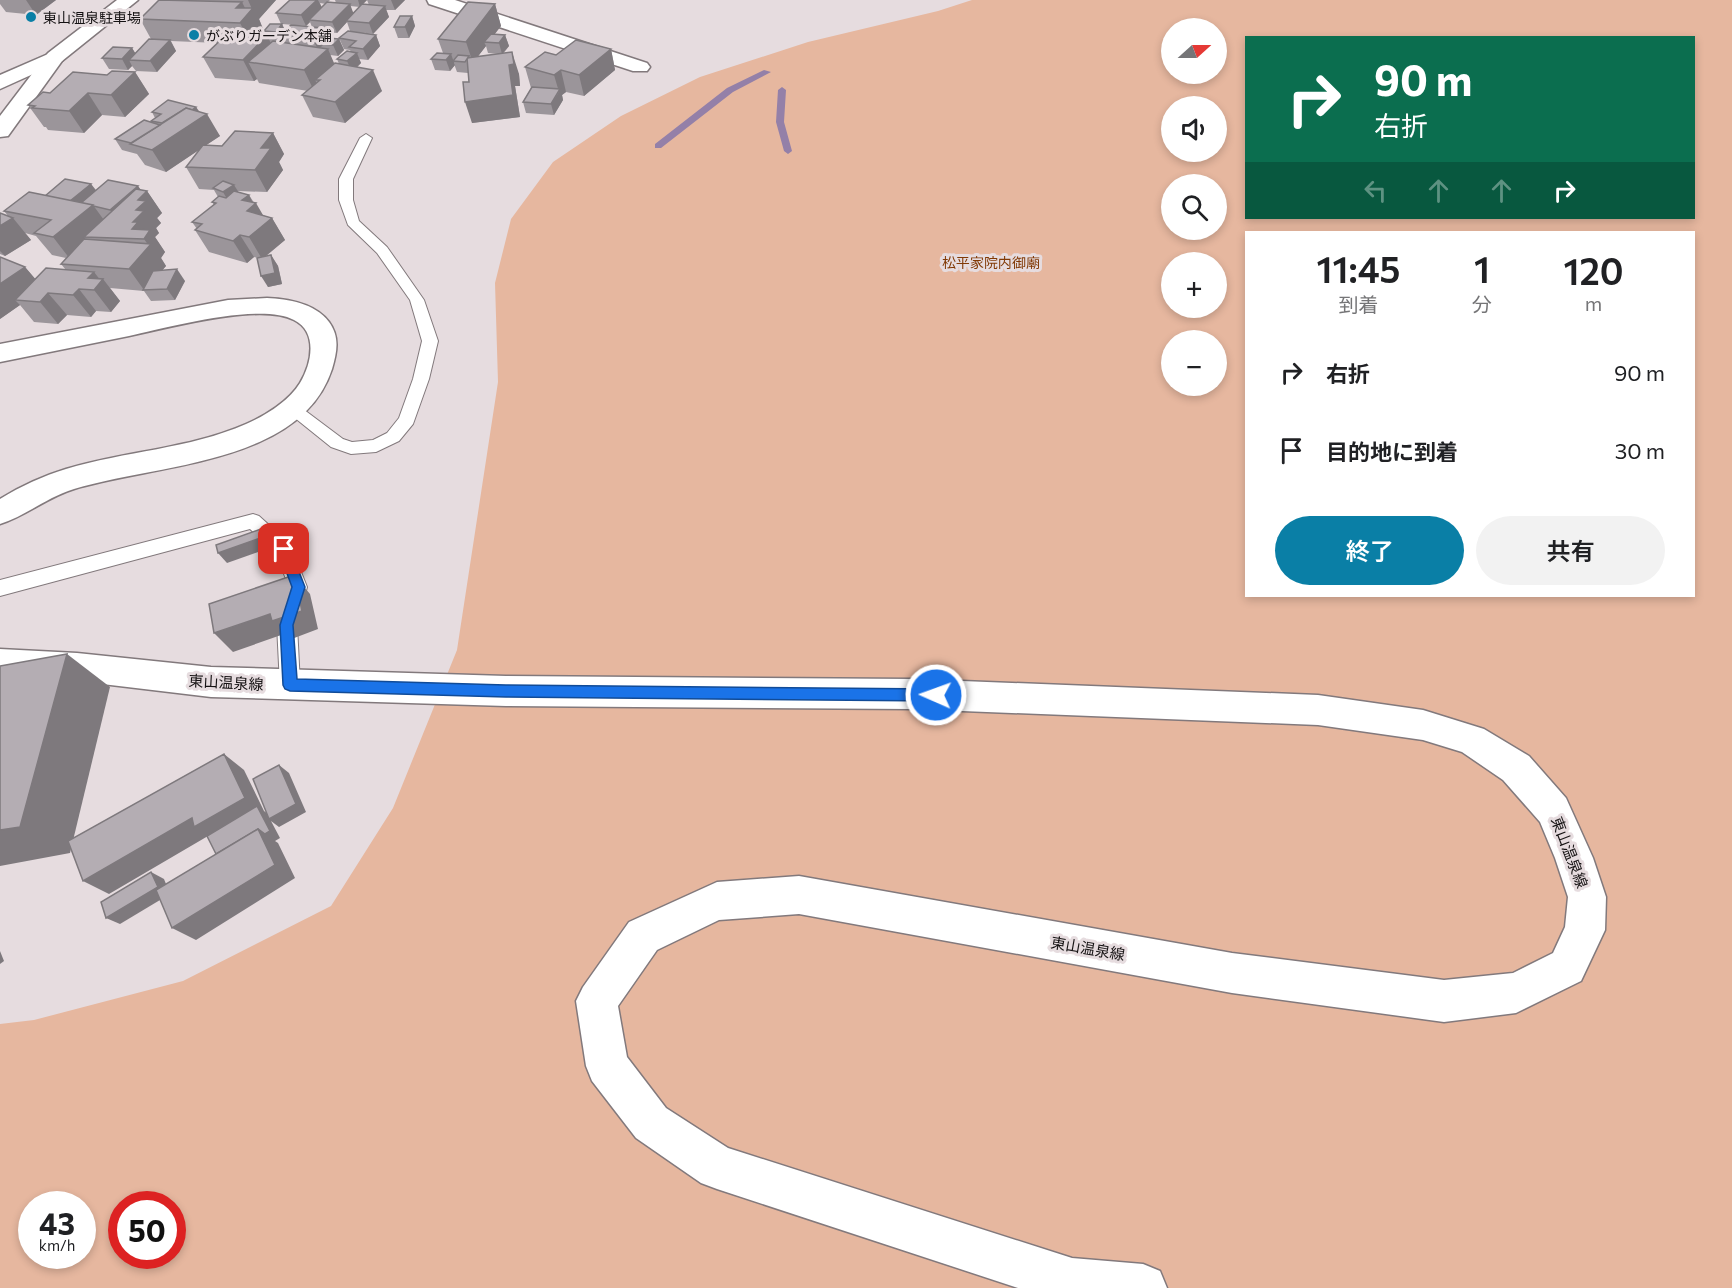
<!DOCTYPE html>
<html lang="ja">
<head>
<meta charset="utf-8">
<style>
	body { margin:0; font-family:Commissioner,"Noto Sans JP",sans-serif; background:#f2f2f2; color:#202124; height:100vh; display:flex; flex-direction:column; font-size:22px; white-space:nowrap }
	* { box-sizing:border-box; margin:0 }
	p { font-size:20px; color:#757577 }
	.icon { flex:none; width:33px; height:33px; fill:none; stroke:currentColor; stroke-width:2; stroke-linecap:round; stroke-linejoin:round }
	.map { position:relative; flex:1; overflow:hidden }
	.panel { position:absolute; left:1245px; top:231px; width:450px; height:366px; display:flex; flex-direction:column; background:#fff; border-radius:0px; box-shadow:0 3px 9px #0003 }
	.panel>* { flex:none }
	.hud { position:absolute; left:1245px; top:36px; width:450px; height:183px; border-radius:0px; box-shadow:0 3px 9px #0003; background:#0b6e4f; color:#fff; overflow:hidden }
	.needle { width:39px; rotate:69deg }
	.buttons { position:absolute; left:1161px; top:18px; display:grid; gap:12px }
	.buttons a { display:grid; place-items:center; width:66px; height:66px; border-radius:50%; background:#fff; box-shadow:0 3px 9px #0003; font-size:30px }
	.speed { position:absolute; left:18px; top:1191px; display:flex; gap:12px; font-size:30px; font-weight:700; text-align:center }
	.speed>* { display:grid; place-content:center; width:78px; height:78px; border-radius:50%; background:#fff; box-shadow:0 3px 9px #0003; line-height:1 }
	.speed small { font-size:15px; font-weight:400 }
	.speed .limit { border:9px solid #d22; background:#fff; color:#111 }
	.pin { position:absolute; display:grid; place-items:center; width:51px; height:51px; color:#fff; margin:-26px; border-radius:12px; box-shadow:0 3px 9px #0006 }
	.me { position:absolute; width:66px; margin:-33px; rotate:272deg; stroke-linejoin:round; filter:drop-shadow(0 0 4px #0008) }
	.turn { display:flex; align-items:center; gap:21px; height:126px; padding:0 30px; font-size:27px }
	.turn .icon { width:78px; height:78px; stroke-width:2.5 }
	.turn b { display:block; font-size:42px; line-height:51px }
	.lanes { display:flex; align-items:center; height:57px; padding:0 30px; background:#0003; justify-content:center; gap:30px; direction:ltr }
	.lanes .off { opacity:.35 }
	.eta { display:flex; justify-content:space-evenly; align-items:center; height:102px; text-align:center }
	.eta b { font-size:36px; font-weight:600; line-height:42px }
	.button { display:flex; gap:12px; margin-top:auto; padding:12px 30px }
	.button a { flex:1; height:69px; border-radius:36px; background:#0a7fa6; color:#fff; font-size:24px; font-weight:600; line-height:69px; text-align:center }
	.button a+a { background:#f2f2f2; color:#202124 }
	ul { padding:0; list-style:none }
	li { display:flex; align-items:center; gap:18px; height:78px; padding:0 30px }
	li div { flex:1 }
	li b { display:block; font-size:22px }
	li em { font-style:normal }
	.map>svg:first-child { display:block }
	.green { fill:#e6b79f; fill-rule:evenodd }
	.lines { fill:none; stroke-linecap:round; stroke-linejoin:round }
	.stream { fill:#9480a8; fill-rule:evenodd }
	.service-casing { stroke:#82797c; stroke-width:2 }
	.minor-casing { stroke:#82797c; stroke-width:3 }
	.secondary-casing { stroke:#82797c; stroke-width:3 }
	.service { fill:#fff; fill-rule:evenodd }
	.minor { fill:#fff; fill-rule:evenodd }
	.secondary { fill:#fff; fill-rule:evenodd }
	.wall { fill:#9b959a; fill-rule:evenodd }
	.shaded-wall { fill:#7e797d }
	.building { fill:#b4adb3; stroke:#7e797d; stroke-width:1.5 }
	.route { fill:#1a73e8; stroke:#114b97; stroke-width:1.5 }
	.poi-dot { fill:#0a7fa6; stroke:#e6dcdf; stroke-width:2 }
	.labels { text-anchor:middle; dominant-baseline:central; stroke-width:6; stroke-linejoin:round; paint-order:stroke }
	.far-poi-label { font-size:14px; fill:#151213; stroke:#e6dcdf; text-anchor:start }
	.far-park-label { font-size:14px; fill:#813905; stroke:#e6dcdf }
	.street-label { font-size:15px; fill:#151213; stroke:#e6dcdf }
</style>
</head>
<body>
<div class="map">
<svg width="1732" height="1288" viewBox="0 0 1732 1288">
	<rect width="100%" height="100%" fill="#e6dcdf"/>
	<path class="green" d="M972 0H1732V1288H0V1024L34 1020 183 981 331 906 393 808 457 650 498 382 495 283 511 219 553 162 621 116 700 77 808 42 938 11ZM1172 28H1216V74H1172ZM1246 38H1694V218H1246ZM1172 106H1216V152H1172ZM1172 184H1216V230H1172ZM1246 232H1694V596H1246ZM1172 262H1216V308H1172ZM1172 340H1216V386H1172ZM32 1204H82V1256H32ZM122 1204H172V1256H122Z"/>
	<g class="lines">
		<g class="stream">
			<polygon points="764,70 771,72 733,92 661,148 655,148 655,144 727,88"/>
			<polygon points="782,87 786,90 784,122 792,151 788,154 784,151 776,122 778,90"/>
		</g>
		<defs>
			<g id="service">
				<polygon points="366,134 372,138 353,179 353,200 359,221 387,247 424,300 438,341 429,379 413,424 399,441 376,452 351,454 331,447 285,410 287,406 299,406 343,439 352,442 373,440 387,433 399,418 413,379 422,341 410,300 377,253 348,225 339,200 339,179 360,138"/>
				<polygon points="253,514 259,516 290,544 307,587 297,625 300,685 297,691 290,694 283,691 280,685 277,625 289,587 276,553 250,529 0,596 0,580"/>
			</g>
			<g id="minor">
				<polygon points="427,0 455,0 647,63 650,67 647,71 633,71 429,4"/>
				<polygon points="55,51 62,53 65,57 62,61 0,89 0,75"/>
			</g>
			<g id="secondary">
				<polygon points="117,0 138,0 62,61 8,136 0,137 0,116 48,53"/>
				<path d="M267 298C288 299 315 303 329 322 340 337 337 352 332 369 301 465 155 464 74 489 47 497 26 516 0 524V499C21 486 43 476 66 469 125 451 189 449 246 424 265 416 289 401 300 383 312 363 318 332 294 320 260 302 167 328 129 336 86 345 43 353 0 362V344L228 300Z"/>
				<polygon points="0,649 77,653 211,667 506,676 912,679 1318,695 1423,710 1484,729 1529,756 1566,798 1593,858 1606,897 1605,930 1581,981 1516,1013 1444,1022 1232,993 799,914 719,920 657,950 618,1006 627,1057 666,1108 728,1148 1072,1258 1143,1264 1160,1271 1167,1288 1018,1288 717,1189 701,1183 636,1138 592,1081 586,1066 576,1001 583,987 629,922 717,882 799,876 1232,953 1444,980 1513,973 1553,953 1565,927 1568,897 1555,858 1540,822 1503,780 1462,752 1423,740 1318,725 912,709 506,706 211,697 77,681 0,677"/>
			</g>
		</defs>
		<use href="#service" class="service-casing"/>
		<use href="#minor" class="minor-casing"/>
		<use href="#secondary" class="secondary-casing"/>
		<use href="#service" class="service"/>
		<use href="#minor" class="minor"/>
		<use href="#secondary" class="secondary"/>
	</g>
	<g class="wall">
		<polygon points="0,0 56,0 36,15 6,12 0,4"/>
		<path d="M159 0H276L259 19 263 29 259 34H266L264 31 281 24 276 13 290 0H330L328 2 336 3 335 0H367L363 4 369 5 367 0H405L395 10H386L389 17 373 34 360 32 376 35 380 46 368 60 359 59 361 63 357 67 382 91 345 123 313 117 302 95 308 91 259 83 257 79 254 81 215 78 203 57 218 43 171 41 176 51 157 72 136 71 132 66 128 70 109 69 102 58 132 48 135 53 151 39 140 19ZM320 3 326 4 322 8ZM350 6 360 7 353 13ZM310 22 312 27 285 30 282 24 306 26ZM347 22 350 31 339 38 344 49 350 50 351 52 337 59 339 64H334L330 55 338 56 344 50 339 39 329 38 326 32 337 33Z"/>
		<path d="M495 4 501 26 494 34 505 35 509 46 503 54 519 74 520 86H515L520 117 472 123 468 73 457 72 453 61 455 65 450 71 435 70 431 59 443 53 438 39ZM486 46 488 53 499 54 477 57Z"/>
		<polygon points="412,16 415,26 409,38 398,38 394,27"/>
		<polygon points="611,49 615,70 584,96 566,92 562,95 563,100 554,115 526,113 523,102 531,88 525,67 556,55"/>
		<polygon points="135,72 149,94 125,117 102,115 84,133 48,130 46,127 44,127 28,105 50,93 107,75"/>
		<polygon points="196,107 199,111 220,136 206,145 222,146 273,133 284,154 279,162 283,170 267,192 237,191 238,192 249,195 262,215 272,218 285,240 265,257 271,255 278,266 282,284 268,287 258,258 254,257 247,263 209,252 195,230 197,229 192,222 214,205 212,202 218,197 214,190 199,189 186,167 200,149 166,172 145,165 137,154 122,150 115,139 152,123 151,121 155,118 152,112"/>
		<polygon points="91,184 96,190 141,190 147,191 162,213 157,218 161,223 156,228 159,233 155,237 165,252 161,258 166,266 162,270 185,281 175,300 151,301 144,291 110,288 120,301 111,312 96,311 91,317 67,315 58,324 34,322 20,305 0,319 25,267 35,279 66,270 61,264 66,258 52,255 36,236 25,233 31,240 5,256 0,254 0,213 9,217 4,211 45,196"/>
	</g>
	<g class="shaded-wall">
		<polygon points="26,0 56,0 36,15"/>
		<polygon points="248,0 276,0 259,19 263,29 251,44 240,23 236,8 242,2 248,14 252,9"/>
		<polygon points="317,0 318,0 323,10 309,20 310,22 306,26 301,15"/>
		<polygon points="358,0 367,0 360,7"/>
		<polygon points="391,0 405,0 395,10"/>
		<polygon points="350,4 354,15 346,21 347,22 337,33 332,22"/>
		<polygon points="495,4 501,26 488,43 484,42 486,46 473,63 466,42"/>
		<polygon points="385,6 389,17 373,34 369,23"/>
		<polygon points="412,16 415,26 409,38 405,27"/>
		<polygon points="282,24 287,35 279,36 281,42 276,32"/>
		<polygon points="324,28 329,39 322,44 323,45 318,50 313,39"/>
		<polygon points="267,35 277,56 248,62 257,79 254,81 243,60"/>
		<polygon points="376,35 380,46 368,60 363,49"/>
		<polygon points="505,35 509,46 502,54 499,43"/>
		<polygon points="339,39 344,50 338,56 333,45"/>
		<polygon points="170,40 176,51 157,72 150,61"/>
		<polygon points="132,48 139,59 129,60 132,66 128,70 122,59"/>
		<polygon points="328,49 337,70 320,80 315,80 319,87 314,91 304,70"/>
		<polygon points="611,49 615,70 584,96 579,75"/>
		<polygon points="512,52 519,74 520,86 515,86 520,117 472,123 465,102 509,65"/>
		<polygon points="357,53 361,63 352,72 347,61"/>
		<polygon points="451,54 455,65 450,71 446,60"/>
		<polygon points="373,70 382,91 345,123 335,102"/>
		<polygon points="561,70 566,92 562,95 563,100 554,115 551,104 559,92 554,75"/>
		<polygon points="135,72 149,94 125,117 111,95"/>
		<polygon points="88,93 102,115 84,133 69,111"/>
		<polygon points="196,107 202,117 207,114 220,136 166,172 152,150 171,125"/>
		<polygon points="273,133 284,154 279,162 283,170 267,192 255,170 261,148"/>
		<polygon points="91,184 99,195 86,205 64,205"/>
		<polygon points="234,185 241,196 230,204 223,192"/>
		<polygon points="138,186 144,194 147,191 162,213 157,218 161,223 156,228 159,233 155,237 165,252 161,258 166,266 146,290 144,290 129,269 149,246 144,239 132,229 136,210 118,221 110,210"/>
		<polygon points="249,195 254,205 256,203 267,222 272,218 285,240 262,259 249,237 247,211 242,200"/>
		<polygon points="93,205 109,227 84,237 89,244 70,259 53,237"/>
		<polygon points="13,218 31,240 5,256 0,251 0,226"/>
		<polygon points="240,235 254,257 247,263 233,241"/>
		<polygon points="271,255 278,266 282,284 268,287 261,276"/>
		<polygon points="25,267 44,289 15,300 20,305 0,319 0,284"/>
		<polygon points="177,269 185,281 175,300 167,289"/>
		<polygon points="94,272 101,281 103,279 120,301 111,312 94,290 88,278"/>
		<polygon points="79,289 96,311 91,317 73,295"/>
		<polygon points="48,293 67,315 58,324 40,302"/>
		<polygon points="261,529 270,539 272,547 227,563 218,553"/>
		<polygon points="294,575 310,594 318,629 289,640 284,634 233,652 214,633 270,614"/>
		<polygon points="67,654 110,687 70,853 0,866 0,830"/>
		<polygon points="224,754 244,770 264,811 268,814 279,765 289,773 306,812 279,827 271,821 280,838 275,841 278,843 295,878 196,940 172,928 258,829 262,815 208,836 109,894 83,881"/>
		<polygon points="151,872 164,879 170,894 120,924 106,918"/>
		<polygon points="0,951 4,961 0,964"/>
	</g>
	<g class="building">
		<polygon points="159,0 242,2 236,8 253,8 240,23 140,19"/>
		<polygon points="290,0 317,0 301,15 276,13"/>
		<polygon points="327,2 350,4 332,22 309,20"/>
		<polygon points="468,2 495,4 466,42 438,39"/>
		<polygon points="362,4 385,6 369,23 346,21"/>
		<polygon points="400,16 412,16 405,27 394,27"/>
		<polygon points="270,24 282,24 276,32 264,31"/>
		<polygon points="291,25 324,28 313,39 279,36"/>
		<polygon points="348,31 376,35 363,49 349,47 356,41 339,38"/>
		<polygon points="229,32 267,35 243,60 203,57"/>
		<polygon points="491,34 505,35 499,43 484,42"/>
		<polygon points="329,38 339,39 333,45 322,44"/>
		<polygon points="149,39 170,40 150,61 129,60"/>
		<polygon points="576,40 611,49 579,75 561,70 554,75 525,67 545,52 556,55"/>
		<polygon points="273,41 328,49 304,70 248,62"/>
		<polygon points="113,47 132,48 122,59 102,58"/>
		<polygon points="347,51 357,53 347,61 337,59"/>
		<polygon points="512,52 514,64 509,65 513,95 465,102 463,82 469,82 467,58"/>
		<polygon points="437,53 451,54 446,60 431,59"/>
		<polygon points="458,55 469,56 465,62 453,61"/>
		<polygon points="335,63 373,70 335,102 302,95 320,80 315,80"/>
		<polygon points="112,71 135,72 111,95 88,93 69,111 32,108 35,106 28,105 43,92 50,93 73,72 107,75"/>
		<polygon points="532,87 560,89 551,104 523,102"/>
		<polygon points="168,100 196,107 192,110 186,108 162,123 151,121 161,114 152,112"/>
		<polygon points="186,108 207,114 152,150 130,144"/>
		<polygon points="144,120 160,125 131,143 115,139"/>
		<polygon points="235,131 273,133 261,148 271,148 255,170 186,167 203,145 222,146"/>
		<polygon points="65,179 91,184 70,201 45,196"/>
		<polygon points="108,180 138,186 110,210 81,203"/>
		<polygon points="223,181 234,185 223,192 213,188"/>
		<polygon points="136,189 147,191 138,200 146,201 136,210 144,211 133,222 138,222 132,229 150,230 144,239 84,237"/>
		<polygon points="234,191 249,195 242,200 256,203 247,211 272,218 249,237 240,235 233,241 195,230 202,224 192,222 216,203 212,202 219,196 226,198"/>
		<polygon points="29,192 93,205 53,237 34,233 51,220 4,211"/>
		<polygon points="0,213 13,218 0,226"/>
		<polygon points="84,239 151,244 129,269 61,264"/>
		<polygon points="271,255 275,273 261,276 257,258"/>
		<polygon points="0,257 25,267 0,284"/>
		<polygon points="46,268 94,272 88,278 103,279 94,290 79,289 73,295 48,293 40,302 15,300"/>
		<polygon points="177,269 167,289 143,290 153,271"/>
		<polygon points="261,529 263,537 218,553 216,545"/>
		<polygon points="294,575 302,611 272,621 270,614 214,633 209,604"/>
		<polygon points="67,654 20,827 0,830 0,666"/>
		<polygon points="224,754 245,798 194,827 192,818 83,881 68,841"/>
		<polygon points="279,765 296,804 269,819 253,779"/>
		<polygon points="257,806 270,831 265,834 258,829 216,854 207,836"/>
		<polygon points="258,829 275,865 172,928 156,890"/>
		<polygon points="151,872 158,887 106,918 101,902"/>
	</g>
	<polygon class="route" points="284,544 290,549 305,587 293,625 297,679 506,685 936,689 941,691 943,695 941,699 936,701 506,697 290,691 285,689 283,685 280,625 292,587 278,549"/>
	<g class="poi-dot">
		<circle cx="31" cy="17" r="6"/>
		<circle cx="194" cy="35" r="6"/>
	</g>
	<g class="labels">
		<g class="far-poi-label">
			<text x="43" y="17">東山温泉駐車場</text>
			<text x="206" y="35">がぶりガーデン本舗</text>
		</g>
		<g class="far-park-label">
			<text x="991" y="262">松平家院内御廟</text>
		</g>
		<g class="street-label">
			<text transform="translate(226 682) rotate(3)">東山温泉線</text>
			<text transform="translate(1570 852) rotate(69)">東山温泉線</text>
			<text transform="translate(1088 948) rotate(10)">東山温泉線</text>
		</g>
	</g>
</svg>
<div class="buttons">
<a><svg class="needle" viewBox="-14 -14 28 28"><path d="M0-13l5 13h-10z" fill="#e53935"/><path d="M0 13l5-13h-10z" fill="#757577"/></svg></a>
<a><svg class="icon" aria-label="sound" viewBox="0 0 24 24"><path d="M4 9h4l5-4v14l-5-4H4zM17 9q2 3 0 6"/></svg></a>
<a><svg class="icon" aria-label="search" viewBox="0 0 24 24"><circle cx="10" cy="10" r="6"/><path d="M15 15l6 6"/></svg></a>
<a>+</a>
<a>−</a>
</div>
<div class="speed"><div>43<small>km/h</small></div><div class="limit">50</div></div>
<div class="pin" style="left:284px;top:549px;background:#d93025"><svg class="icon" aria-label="arrive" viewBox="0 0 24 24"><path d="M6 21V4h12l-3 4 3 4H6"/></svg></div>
<svg class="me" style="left:936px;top:695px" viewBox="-20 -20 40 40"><circle r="17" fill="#1a73e8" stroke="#fff" stroke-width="3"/><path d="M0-11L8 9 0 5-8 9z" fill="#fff"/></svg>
<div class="hud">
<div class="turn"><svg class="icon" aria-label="right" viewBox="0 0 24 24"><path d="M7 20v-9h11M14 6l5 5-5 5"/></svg><div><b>90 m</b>右折</div></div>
<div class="lanes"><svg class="icon off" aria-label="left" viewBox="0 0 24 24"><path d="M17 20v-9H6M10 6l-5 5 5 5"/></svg><svg class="icon off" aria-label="ahead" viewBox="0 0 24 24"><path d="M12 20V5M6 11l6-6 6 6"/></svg><svg class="icon off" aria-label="ahead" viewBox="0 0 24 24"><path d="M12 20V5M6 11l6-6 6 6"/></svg><svg class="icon" aria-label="right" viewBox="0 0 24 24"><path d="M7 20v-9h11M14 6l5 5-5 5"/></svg></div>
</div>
<section class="panel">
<div class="eta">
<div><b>11:45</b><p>到着</p></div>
<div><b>1</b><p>分</p></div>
<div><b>120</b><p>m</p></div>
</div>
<ul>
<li><svg class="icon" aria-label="right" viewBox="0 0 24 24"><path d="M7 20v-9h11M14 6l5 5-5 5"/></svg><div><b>右折</b></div><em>90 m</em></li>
<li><svg class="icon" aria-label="arrive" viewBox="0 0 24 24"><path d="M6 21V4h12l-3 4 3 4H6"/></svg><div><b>目的地に到着</b></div><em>30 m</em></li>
</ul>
<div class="button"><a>終了</a><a>共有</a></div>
</section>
</div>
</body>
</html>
